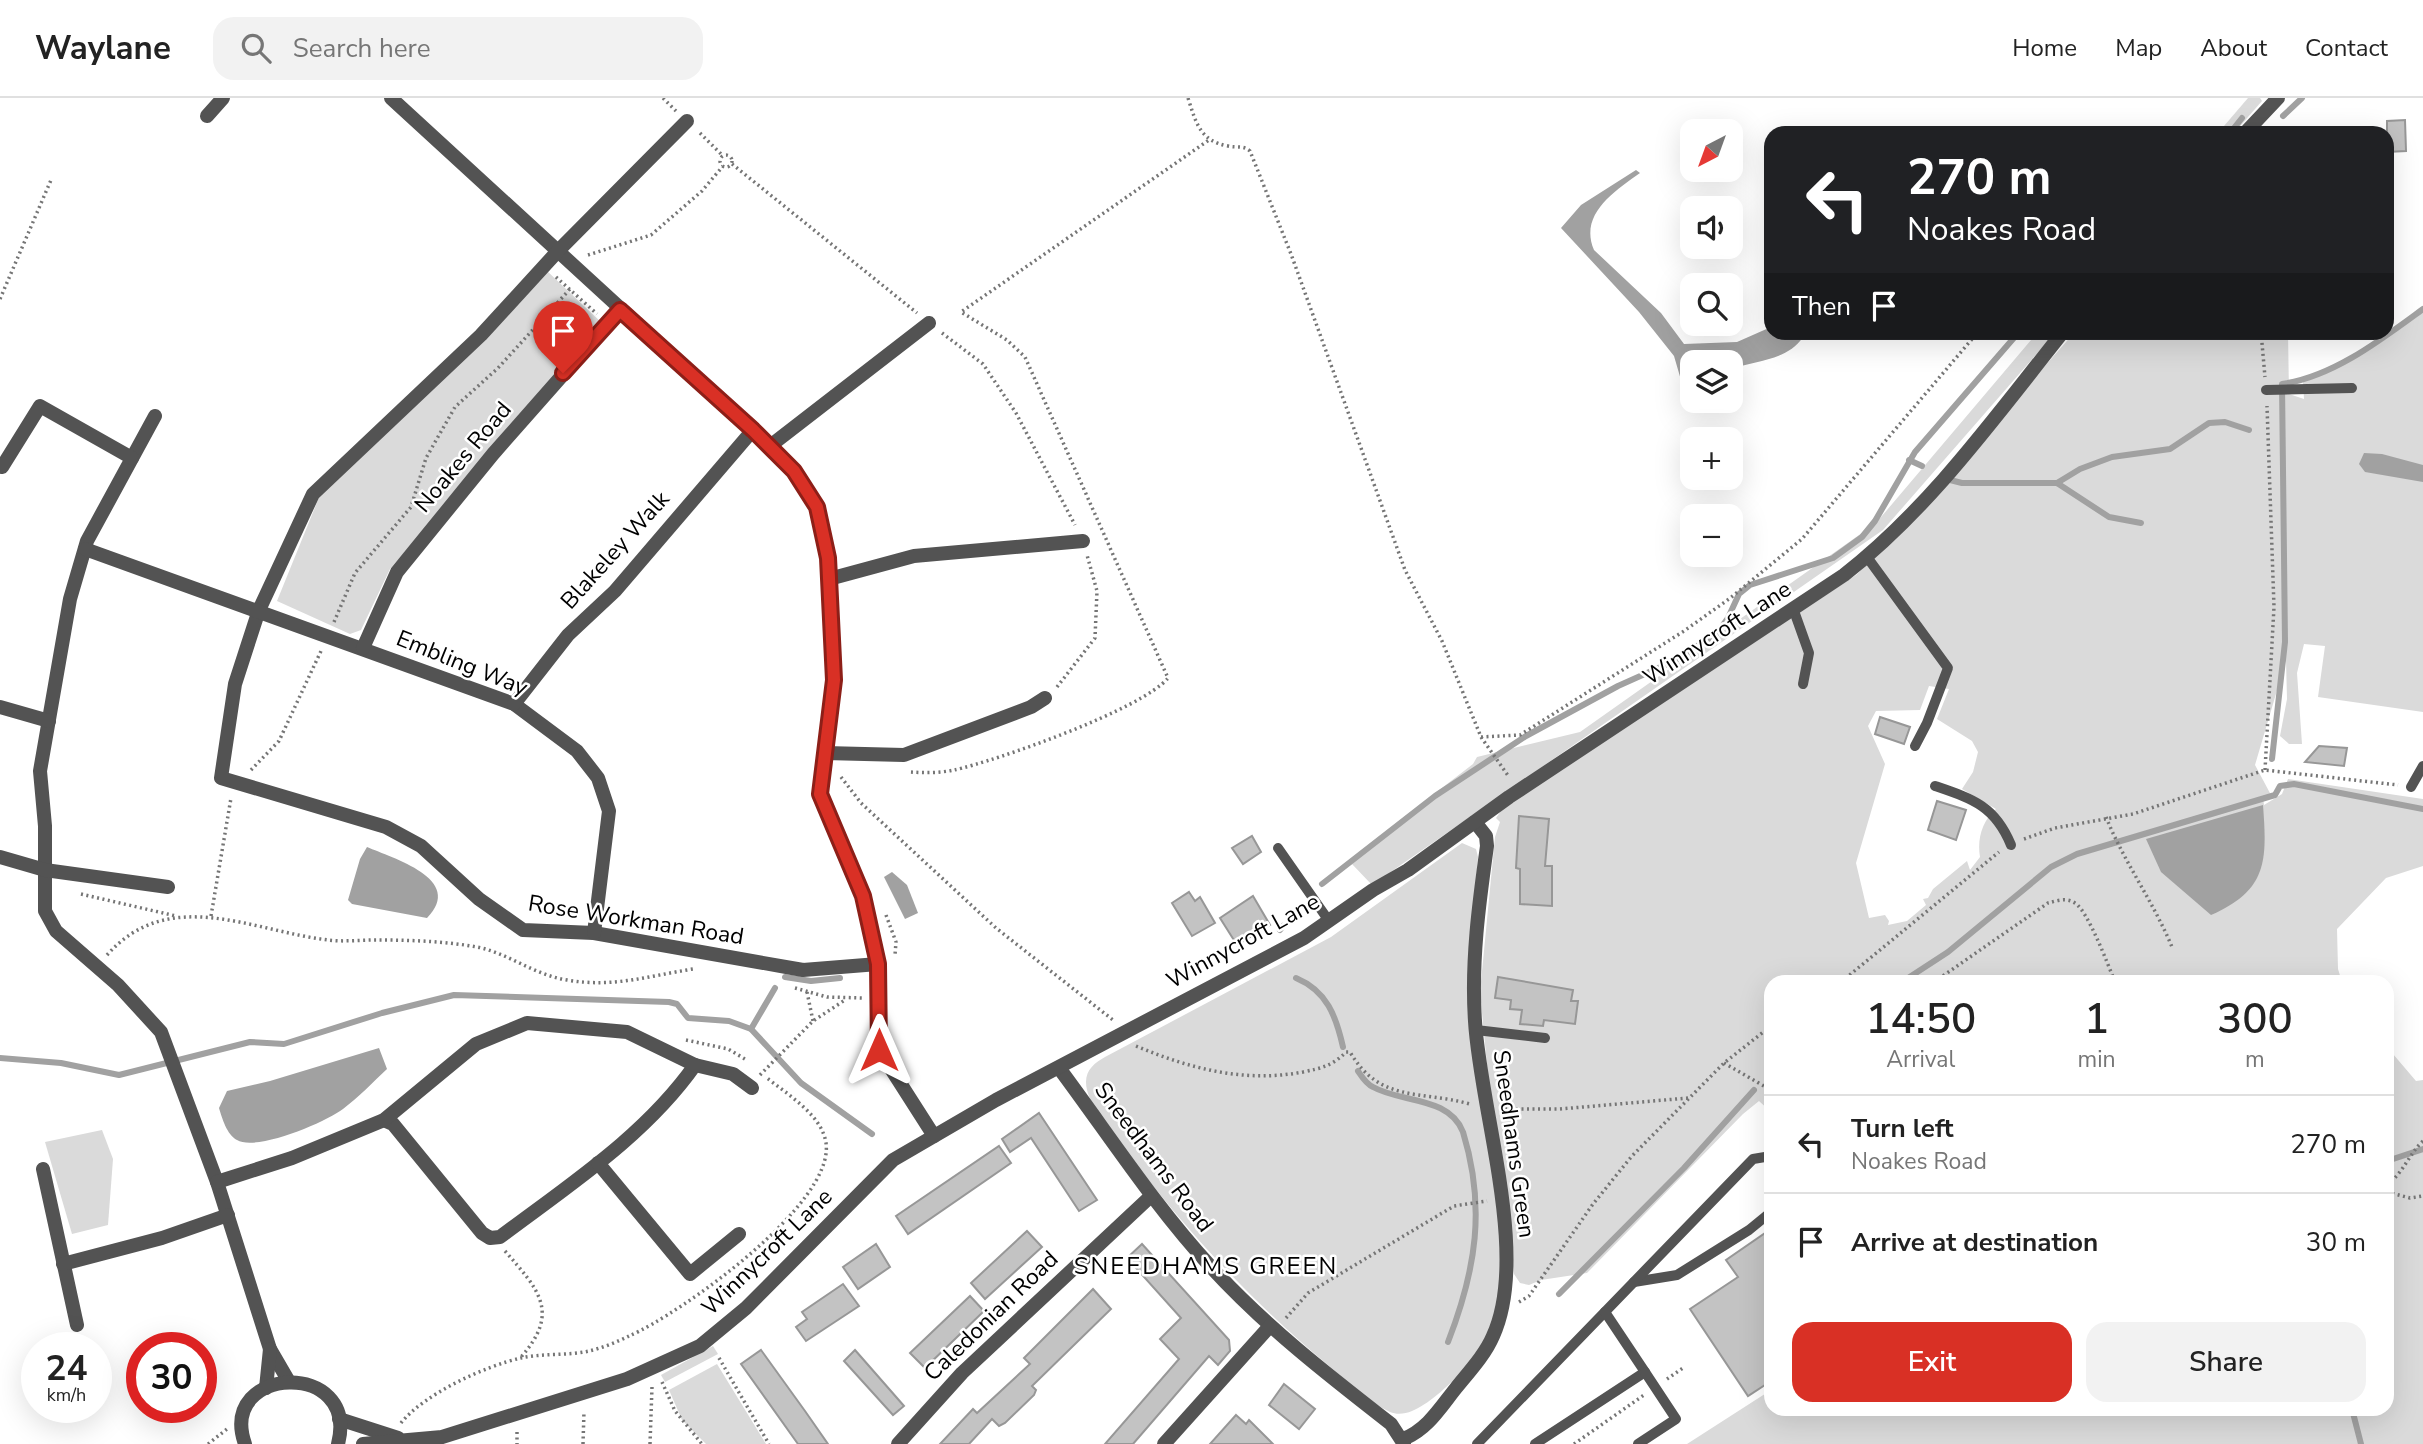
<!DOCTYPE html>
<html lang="en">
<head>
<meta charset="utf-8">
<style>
	body { margin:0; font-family:"Nunito Sans",sans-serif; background:#f2f2f2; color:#222; height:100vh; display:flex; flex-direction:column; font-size:26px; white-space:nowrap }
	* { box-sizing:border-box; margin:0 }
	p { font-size:23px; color:#767676 }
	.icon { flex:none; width:38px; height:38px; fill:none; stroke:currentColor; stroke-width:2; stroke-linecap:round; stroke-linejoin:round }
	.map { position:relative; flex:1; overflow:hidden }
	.sheet { position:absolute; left:1764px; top:877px; width:630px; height:441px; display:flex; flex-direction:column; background:#fff; border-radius:21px; box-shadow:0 7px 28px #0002 }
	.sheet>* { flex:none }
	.hud { position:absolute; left:1764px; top:28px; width:630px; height:214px; border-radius:21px; box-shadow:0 7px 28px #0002; background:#202124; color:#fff; overflow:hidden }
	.needle { width:46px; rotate:221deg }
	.fabs { position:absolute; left:1680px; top:21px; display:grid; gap:14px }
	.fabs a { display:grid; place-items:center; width:63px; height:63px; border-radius:14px; background:#fff; box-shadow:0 7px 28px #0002; font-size:35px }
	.speed { position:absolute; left:21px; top:1234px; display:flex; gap:14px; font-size:35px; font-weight:700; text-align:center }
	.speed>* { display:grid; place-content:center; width:91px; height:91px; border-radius:50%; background:#fff; box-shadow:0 7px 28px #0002; line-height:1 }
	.speed small { font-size:18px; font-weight:400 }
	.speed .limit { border:10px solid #d22; background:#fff; color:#111 }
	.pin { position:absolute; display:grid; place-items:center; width:60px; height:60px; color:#fff; margin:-72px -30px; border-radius:50% 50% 50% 0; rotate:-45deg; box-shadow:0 0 7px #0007 }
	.pin .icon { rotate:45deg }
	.me { position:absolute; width:77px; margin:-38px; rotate:0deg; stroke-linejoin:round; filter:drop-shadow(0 0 5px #0008) }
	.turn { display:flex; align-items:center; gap:24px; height:147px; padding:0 28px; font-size:32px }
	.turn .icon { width:91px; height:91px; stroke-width:2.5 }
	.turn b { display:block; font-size:49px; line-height:60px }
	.then { display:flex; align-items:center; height:66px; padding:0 28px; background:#0003; gap:14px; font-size:26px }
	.eta { display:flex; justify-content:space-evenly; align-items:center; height:119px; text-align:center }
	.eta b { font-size:42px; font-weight:600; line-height:49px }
	.primary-button { display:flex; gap:14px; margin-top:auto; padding:14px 28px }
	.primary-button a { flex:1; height:80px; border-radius:21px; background:#d93025; color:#fff; font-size:28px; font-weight:600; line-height:80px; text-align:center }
	.primary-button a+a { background:#f2f2f2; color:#222 }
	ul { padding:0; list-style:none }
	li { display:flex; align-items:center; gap:21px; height:98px; padding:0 28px; border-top:2px solid #e0e0e0 }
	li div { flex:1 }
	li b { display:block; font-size:26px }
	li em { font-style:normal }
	header { display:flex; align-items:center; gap:42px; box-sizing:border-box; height:98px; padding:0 35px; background:#fff; border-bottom:2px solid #e0e0e0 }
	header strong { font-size:33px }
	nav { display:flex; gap:38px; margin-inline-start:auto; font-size:24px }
	.search { width:490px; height:63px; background:#f2f2f2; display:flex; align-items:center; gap:18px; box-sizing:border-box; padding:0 24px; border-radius:21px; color:#767676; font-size:26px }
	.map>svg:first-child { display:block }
	.green { fill:#dadada; fill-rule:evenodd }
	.water { fill:#a1a1a1 }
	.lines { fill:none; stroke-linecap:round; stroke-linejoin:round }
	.stream { stroke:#a1a1a1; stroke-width:6 }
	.building { fill:#c3c3c3; stroke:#979797; stroke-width:2 }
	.path { stroke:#757575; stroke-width:3.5; stroke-dasharray:2 3.5; stroke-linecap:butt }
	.service { stroke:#535353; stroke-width:10 }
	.minor { stroke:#535353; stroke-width:14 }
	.tertiary { stroke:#535353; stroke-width:14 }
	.route-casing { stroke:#8d1f18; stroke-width:18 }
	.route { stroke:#d93025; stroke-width:12 }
	.labels { text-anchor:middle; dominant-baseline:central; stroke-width:5; stroke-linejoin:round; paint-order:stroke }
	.street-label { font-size:23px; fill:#000; stroke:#fff }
	.neighbourhood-label { font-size:24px; letter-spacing:2px; fill:#000; stroke:#fff }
</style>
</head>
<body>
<header>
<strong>Waylane</strong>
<div class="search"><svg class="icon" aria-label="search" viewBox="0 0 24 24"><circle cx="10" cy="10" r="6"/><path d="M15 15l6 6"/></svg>Search here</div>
<nav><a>Home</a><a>Map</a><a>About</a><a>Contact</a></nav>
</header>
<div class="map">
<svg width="2423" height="1346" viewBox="0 0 2423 1346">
	<rect width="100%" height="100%" fill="#fff"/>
	<g class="green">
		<polygon points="2248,0 2260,0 2262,3 2234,35 2218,35"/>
		<polygon points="546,172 602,225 390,471 361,532 350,536 277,503 320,397"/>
		<path d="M2423 211V614L2318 599 2325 548 2304 546 2297 575 2302 646H2289L2280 638 2287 601 2286 562 2255 667 2271 697 2263 699 2264 707 2282 696 2288 681 2423 701V768L2386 780 2337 831 2338 871 2342 884H1771V1014L1759 1003 1743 1016 1587 1175 1541 1182 1529 1187 1520 1185 1514 1176 1488 977 1480 894 1495 739 1500 724 1496 720 1503 710 1856 477 1880 454 2074 235H2288L2289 296 2304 301 2303 283 2357 255ZM1929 588 1949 591 1937 621 1972 643 1978 654 1973 674 1962 691 1996 711C1982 723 1977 741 1980 759L1970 772 1967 763 1933 791 1928 800 1923 801 1926 807 1907 823 1888 827 1889 823 1885 817 1869 820 1856 765 1885 666 1868 628 1876 613 1920 612Z"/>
		<polygon points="2037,235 2055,235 1883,432 1372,787 1352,766 1386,733 1473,666 1477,659 1580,634 1876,425"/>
		<path d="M1462 745 1476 751 1478 759C1471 836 1475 930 1484 1007 1491 1074 1508 1144 1498 1211 1493 1245 1442 1301 1412 1313 1405 1316 1397 1317 1390 1314 1368 1304 1347 1283 1328 1267 1251 1203 1184 1131 1124 1050 1112 1033 1086 1006 1086 984 1086 971 1095 965 1105 959L1331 839Z"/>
		<polygon points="2387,949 2416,983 2423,982 2423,1346 1687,1346 1771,1292 1771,1311 2387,1311"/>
		<polygon points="102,1032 113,1061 108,1127 72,1136 45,1044"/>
		<polygon points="713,1248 718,1256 665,1284 661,1277"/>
		<polygon points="717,1266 766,1346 706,1346 682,1322 669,1292"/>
	</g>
	<g class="water">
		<path d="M1636 72 1640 75C1613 94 1579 117 1594 152L1661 215 1684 246 1737 244 1771 229V234L1798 235 1803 239C1787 263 1756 262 1731 271V264H1692V288L1681 282 1674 258 1639 214 1561 130 1581 107Z"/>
		<polygon points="2364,355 2382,356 2423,367 2423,384 2365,374 2359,366"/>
		<path d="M2263 707C2267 762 2268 792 2211 817L2161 774 2146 741Z"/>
		<path d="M367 749C392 760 466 781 427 820L352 806 348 802 360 761Z"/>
		<polygon points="892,774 907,787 918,815 905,821 884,779"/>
		<path d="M379 950 387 971C373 984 359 999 343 1011 326 1024 256 1054 237 1042 227 1037 222 1020 219 1010L227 993 270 983Z"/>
	</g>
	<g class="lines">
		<g class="stream">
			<polyline points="2283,18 2302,0"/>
			<polyline points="2230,35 2242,20"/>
			<polyline points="1909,362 1922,368"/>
			<polyline points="1950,382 1962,385 2057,385 2109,419 2141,425"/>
			<polyline points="2057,385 2080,371 2112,359 2170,351 2209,325 2225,324 2249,332"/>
			<path d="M2272 661 2285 544 2282 286C2333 279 2382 241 2423 211"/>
			<polyline points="1322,786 1435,698 1526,638 1618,588 1676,562 1717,535 1728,520 1739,496 1750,487 1833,460 1862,439 1875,423 1915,354 2019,234"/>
			<polyline points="1280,832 1283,828"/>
			<polyline points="785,879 811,883 840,880"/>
			<path d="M1296 880C1327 893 1336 918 1343 949"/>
			<polyline points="1902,884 1948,854 2051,769 2077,756 2275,697 2280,688 2294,686 2423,711"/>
			<polyline points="751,931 775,890"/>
			<polyline points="0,960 61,965 119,977 250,944 284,946 382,915 454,897 669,904 677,906 688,920 729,923 751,931 801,985 872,1036"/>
			<path d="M1358 973C1362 979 1366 986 1373 989 1401 1005 1449 998 1463 1034 1486 1109 1476 1172 1448 1244"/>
			<polyline points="2387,1063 2423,1051"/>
			<polyline points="1559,1196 1684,1070 1754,992"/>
			<polyline points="2352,1311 2361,1346"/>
		</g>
	</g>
	<g class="building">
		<polygon points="2405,22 2406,53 2387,54 2387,23"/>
		<polygon points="1880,619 1910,629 1904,646 1875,636"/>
		<polygon points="2319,648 2347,650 2344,668 2305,664"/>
		<polygon points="1937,703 1966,712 1956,742 1928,732"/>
		<polygon points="1519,718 1549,721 1545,768 1552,768 1552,808 1520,806 1520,771 1516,770"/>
		<polygon points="1252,738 1261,754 1243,766 1232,750"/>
		<polygon points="1189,794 1195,803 1200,799 1215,825 1192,838 1172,805"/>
		<polygon points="1253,798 1270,827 1237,847 1220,820"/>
		<polygon points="1498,879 1573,892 1571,903 1578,903 1575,926 1544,922 1543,928 1520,926 1522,912 1510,911 1511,902 1495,900"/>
		<polygon points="1039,1015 1097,1102 1079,1113 1031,1040 1010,1054 1002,1041"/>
		<polygon points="999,1048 1011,1065 908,1136 896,1118"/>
		<polygon points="1771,1131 1771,1283 1748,1298 1690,1211 1738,1179 1726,1162"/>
		<polygon points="1027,1133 1042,1149 985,1201 971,1185"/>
		<polygon points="876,1146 890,1169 858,1191 843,1169"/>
		<polygon points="1142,1146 1229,1242 1230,1253 1218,1267 1209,1258 1133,1346 1105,1346 1179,1261 1160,1241 1181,1220 1127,1160"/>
		<polygon points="843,1186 859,1208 806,1243 796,1229 807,1221 802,1214"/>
		<polygon points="1093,1191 1111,1211 1032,1288 1036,1292 1034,1297 1005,1325 999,1328 992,1321 969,1346 940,1346 973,1311 977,1315 1030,1266 1024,1260"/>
		<polygon points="970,1198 984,1213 925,1270 910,1255"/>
		<polygon points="761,1252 805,1313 828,1346 798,1346 741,1266"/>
		<polygon points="855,1252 904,1308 893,1317 844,1263"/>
		<polygon points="1284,1286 1315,1311 1299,1331 1269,1307"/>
		<polygon points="1236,1317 1246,1326 1249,1322 1273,1346 1210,1346"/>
	</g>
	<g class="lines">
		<g class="path">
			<polyline points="663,0 676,13"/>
			<path d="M1188 0C1196 25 1200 43 1228 48 1237 50 1243 47 1250 53L1291 156 1405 472 1442 543 1481 639 1509 679"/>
			<polyline points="700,35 723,58"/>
			<circle cx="726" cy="63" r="6"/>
			<polyline points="732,66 917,215"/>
			<polyline points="588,157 651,137 702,93 723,68"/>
			<polyline points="556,179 597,216"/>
			<polyline points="0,201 51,82"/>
			<polyline points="2261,234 2265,279"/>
			<polyline points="942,235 983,266 1016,315 1075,427"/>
			<polyline points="334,524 355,475 411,409 426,360 455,309 498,270 570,191"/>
			<polyline points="1057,589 1095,540 1097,493 1087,457"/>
			<polyline points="1481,639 1520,637 1684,533 1729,501 1802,441 1978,234"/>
			<polyline points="251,672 279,643 321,553"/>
			<polyline points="2265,672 2274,509 2267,308"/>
			<path d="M911 674C924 675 940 675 954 672 996 663 1143 611 1168 580L1025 259 1007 242 961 214 1209 42"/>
			<polyline points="841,679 861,705 996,830 1113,922"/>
			<path d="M2106 719C2124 764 2153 803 2172 849"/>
			<polyline points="2024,741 2055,730 2133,716 2265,672 2398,687"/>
			<polyline points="81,796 176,818"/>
			<polyline points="886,817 896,844 895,857"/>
			<polyline points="211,818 231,700"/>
			<path d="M107 857C169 787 252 833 328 842 343 844 360 842 376 842 409 842 444 843 477 849 508 855 534 877 567 882 613 890 648 878 693 871"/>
			<polyline points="1841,884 1999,754"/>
			<path d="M1934 884 2048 805C2056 803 2066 799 2075 805 2088 813 2108 867 2115 884"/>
			<polyline points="795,890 827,899 863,900"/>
			<polyline points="807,894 813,923"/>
			<polyline points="686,942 728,951 745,961"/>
			<path d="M1136 948C1191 971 1245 985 1303 974 1322 970 1332 968 1346 954H1350C1380 1005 1419 992 1470 1006"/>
			<polyline points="1724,965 1771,992"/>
			<polyline points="760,977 813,923 845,902"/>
			<polyline points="1505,1011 1560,1011 1688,1000"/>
			<path d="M2387 1087C2404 1074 2409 1056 2423 1043"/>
			<polyline points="2387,1094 2410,1100 2423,1098"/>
			<path d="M505 1153C538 1191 561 1214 521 1259"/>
			<polyline points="1519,1204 1529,1198 1593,1106 1632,1058 1724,965 1771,928"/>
			<polyline points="1286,1220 1308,1195 1454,1108 1487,1103"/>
			<polyline points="719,1260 769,1346"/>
			<polyline points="1667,1281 1683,1270"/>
			<polyline points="662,1284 675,1313 702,1346"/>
			<path d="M401 1325C424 1296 485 1268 521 1260 543 1255 567 1258 589 1253 602 1250 617 1244 629 1238 680 1216 835 1106 826 1045 822 1017 787 996 767 980"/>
			<polyline points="517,1334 517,1346"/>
			<polyline points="208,1346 227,1331"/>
			<polyline points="583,1346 584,1313"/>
			<polyline points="650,1346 652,1289"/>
			<polyline points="1574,1346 1644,1297"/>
		</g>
		<g class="service">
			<polyline points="2266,292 2352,290"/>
			<polyline points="1867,459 1948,570 1927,625 1915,648"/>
			<polyline points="1794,513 1809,555 1803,586"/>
			<path d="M1935 688C1973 701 1995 708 2011 747"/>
			<polyline points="2411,689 2423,668"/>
			<polyline points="1278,750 1329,823"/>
			<polyline points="1476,932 1545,940"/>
			<polyline points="1634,1184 1677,1177 1749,1132 1771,1114"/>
			<polyline points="1477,1346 1753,1061 1771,1058"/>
			<polyline points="1535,1346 1645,1274 1605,1214"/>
			<polyline points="1638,1346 1676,1321 1645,1274"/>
		</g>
		<g class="minor">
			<polyline points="391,0 753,332 794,374 817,409 828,460 834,582 820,696 863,798 878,866 879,952 934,1038"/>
			<polyline points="207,18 223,0"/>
			<polyline points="687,23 557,154 481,237 313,396 259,512 235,586 221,680 386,729 421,748 479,801 523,832 594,835 803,872 878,866"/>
			<polyline points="155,318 87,443 70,501 40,673 45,728 45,813 56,833 118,887 161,934 217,1084 270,1251 288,1282"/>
			<polyline points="770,348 929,225"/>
			<polyline points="2,369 40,308 132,360"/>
			<polyline points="85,451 514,606 577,653 598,680 609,713 594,835"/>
			<polyline points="829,481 914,458 1083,443"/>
			<polyline points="363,550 397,474 493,356 620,212"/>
			<polyline points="514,606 568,537 615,493 753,332"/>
			<polyline points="0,609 49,623"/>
			<polyline points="825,655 904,657 1031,609 1045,600"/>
			<polyline points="0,759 45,772 168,789"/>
			<path d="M1059 970C1109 1037 1154 1107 1211 1169 1265 1228 1328 1277 1391 1326L1404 1346"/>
			<path d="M384 1022 393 1026 482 1135 490 1140 500 1139C569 1087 645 1038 695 967"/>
			<polyline points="598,1065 690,1176 739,1136"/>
			<polyline points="43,1071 77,1227"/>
			<polyline points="217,1084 292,1060 384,1022 476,946 527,925 627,934 695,967 733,976 752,990"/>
			<polyline points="63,1166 162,1140 228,1117"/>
			<polyline points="266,1290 270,1251"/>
			<path d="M1403 1341C1427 1332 1440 1310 1456 1290 1468 1275 1485 1257 1493 1238 1530 1157 1480 1012 1475 923 1471 864 1479 805 1487 748L1486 738 1475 724"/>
			<polyline points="898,1346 962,1275 1151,1098"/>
			<polyline points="1164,1346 1270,1228"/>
		</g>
		<g class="tertiary">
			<polyline points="2245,35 2278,0"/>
			<polyline points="339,1321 398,1340"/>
			<path d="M245 1346C217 1267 360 1261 338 1346"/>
			<path d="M363 1346 442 1339 627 1281 700 1248 746 1210 893 1062 996 1002 1304 840 1373 792 1408 772 1509 699 1844 477C1930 410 1995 319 2063 234"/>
		</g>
	</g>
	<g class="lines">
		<defs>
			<polyline id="route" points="563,275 620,212 753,332 794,373 817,409 828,460 834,582 820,696 863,798 878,866 879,952"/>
		</defs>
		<use href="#route" class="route-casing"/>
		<use href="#route" class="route"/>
	</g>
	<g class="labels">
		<g class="street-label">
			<text transform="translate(463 359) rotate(-50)">Noakes Road</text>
			<text transform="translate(615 452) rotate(-48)">Blakeley Walk</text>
			<text transform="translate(1717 535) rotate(-33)">Winnycroft Lane</text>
			<text transform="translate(462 565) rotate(22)">Embling Way</text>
			<text transform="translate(636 822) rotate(9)">Rose Workman Road</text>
			<text transform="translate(1243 843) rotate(-29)">Winnycroft Lane</text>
			<text transform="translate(1514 1046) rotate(82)">Sneedhams Green</text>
			<text transform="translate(1154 1059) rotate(53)">Sneedhams Road</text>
			<text transform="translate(767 1154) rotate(-44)">Winnycroft Lane</text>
			<text transform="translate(991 1218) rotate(-44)">Caledonian Road</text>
		</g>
		<g class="neighbourhood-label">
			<text x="1206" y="1168">SNEEDHAMS GREEN</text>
		</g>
	</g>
</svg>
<div class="fabs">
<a><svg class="needle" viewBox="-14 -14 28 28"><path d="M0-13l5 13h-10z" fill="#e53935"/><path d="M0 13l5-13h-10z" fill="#767676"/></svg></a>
<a><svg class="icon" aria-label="sound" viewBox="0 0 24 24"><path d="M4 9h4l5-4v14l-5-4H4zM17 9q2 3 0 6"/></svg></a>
<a><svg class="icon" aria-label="search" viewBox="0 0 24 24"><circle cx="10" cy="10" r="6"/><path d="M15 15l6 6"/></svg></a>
<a><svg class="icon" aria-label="layers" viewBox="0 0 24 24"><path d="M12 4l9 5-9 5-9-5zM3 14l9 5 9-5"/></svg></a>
<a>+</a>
<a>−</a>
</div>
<div class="speed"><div>24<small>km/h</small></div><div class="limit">30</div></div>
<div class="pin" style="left:563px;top:275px;background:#d93025"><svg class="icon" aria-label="arrive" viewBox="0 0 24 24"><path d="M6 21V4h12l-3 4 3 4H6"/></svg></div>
<svg class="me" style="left:879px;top:952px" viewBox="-20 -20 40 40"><path d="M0-17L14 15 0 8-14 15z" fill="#d93025" stroke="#fff" stroke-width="4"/></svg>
<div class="hud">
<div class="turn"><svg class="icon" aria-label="left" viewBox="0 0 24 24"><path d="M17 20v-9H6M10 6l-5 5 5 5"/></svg><div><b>270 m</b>Noakes Road</div></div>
<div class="then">Then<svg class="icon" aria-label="arrive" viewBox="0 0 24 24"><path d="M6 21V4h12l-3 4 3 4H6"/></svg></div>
</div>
<section class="sheet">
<div class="eta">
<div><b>14:50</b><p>Arrival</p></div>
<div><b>1</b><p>min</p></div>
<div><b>300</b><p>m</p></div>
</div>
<ul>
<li><svg class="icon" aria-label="left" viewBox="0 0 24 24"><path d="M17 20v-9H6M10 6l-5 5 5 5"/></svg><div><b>Turn left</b><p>Noakes Road</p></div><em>270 m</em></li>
<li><svg class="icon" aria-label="arrive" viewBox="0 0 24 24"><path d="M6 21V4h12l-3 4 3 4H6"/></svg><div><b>Arrive at destination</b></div><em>30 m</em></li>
</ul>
<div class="primary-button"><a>Exit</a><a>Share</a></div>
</section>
</div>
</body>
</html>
